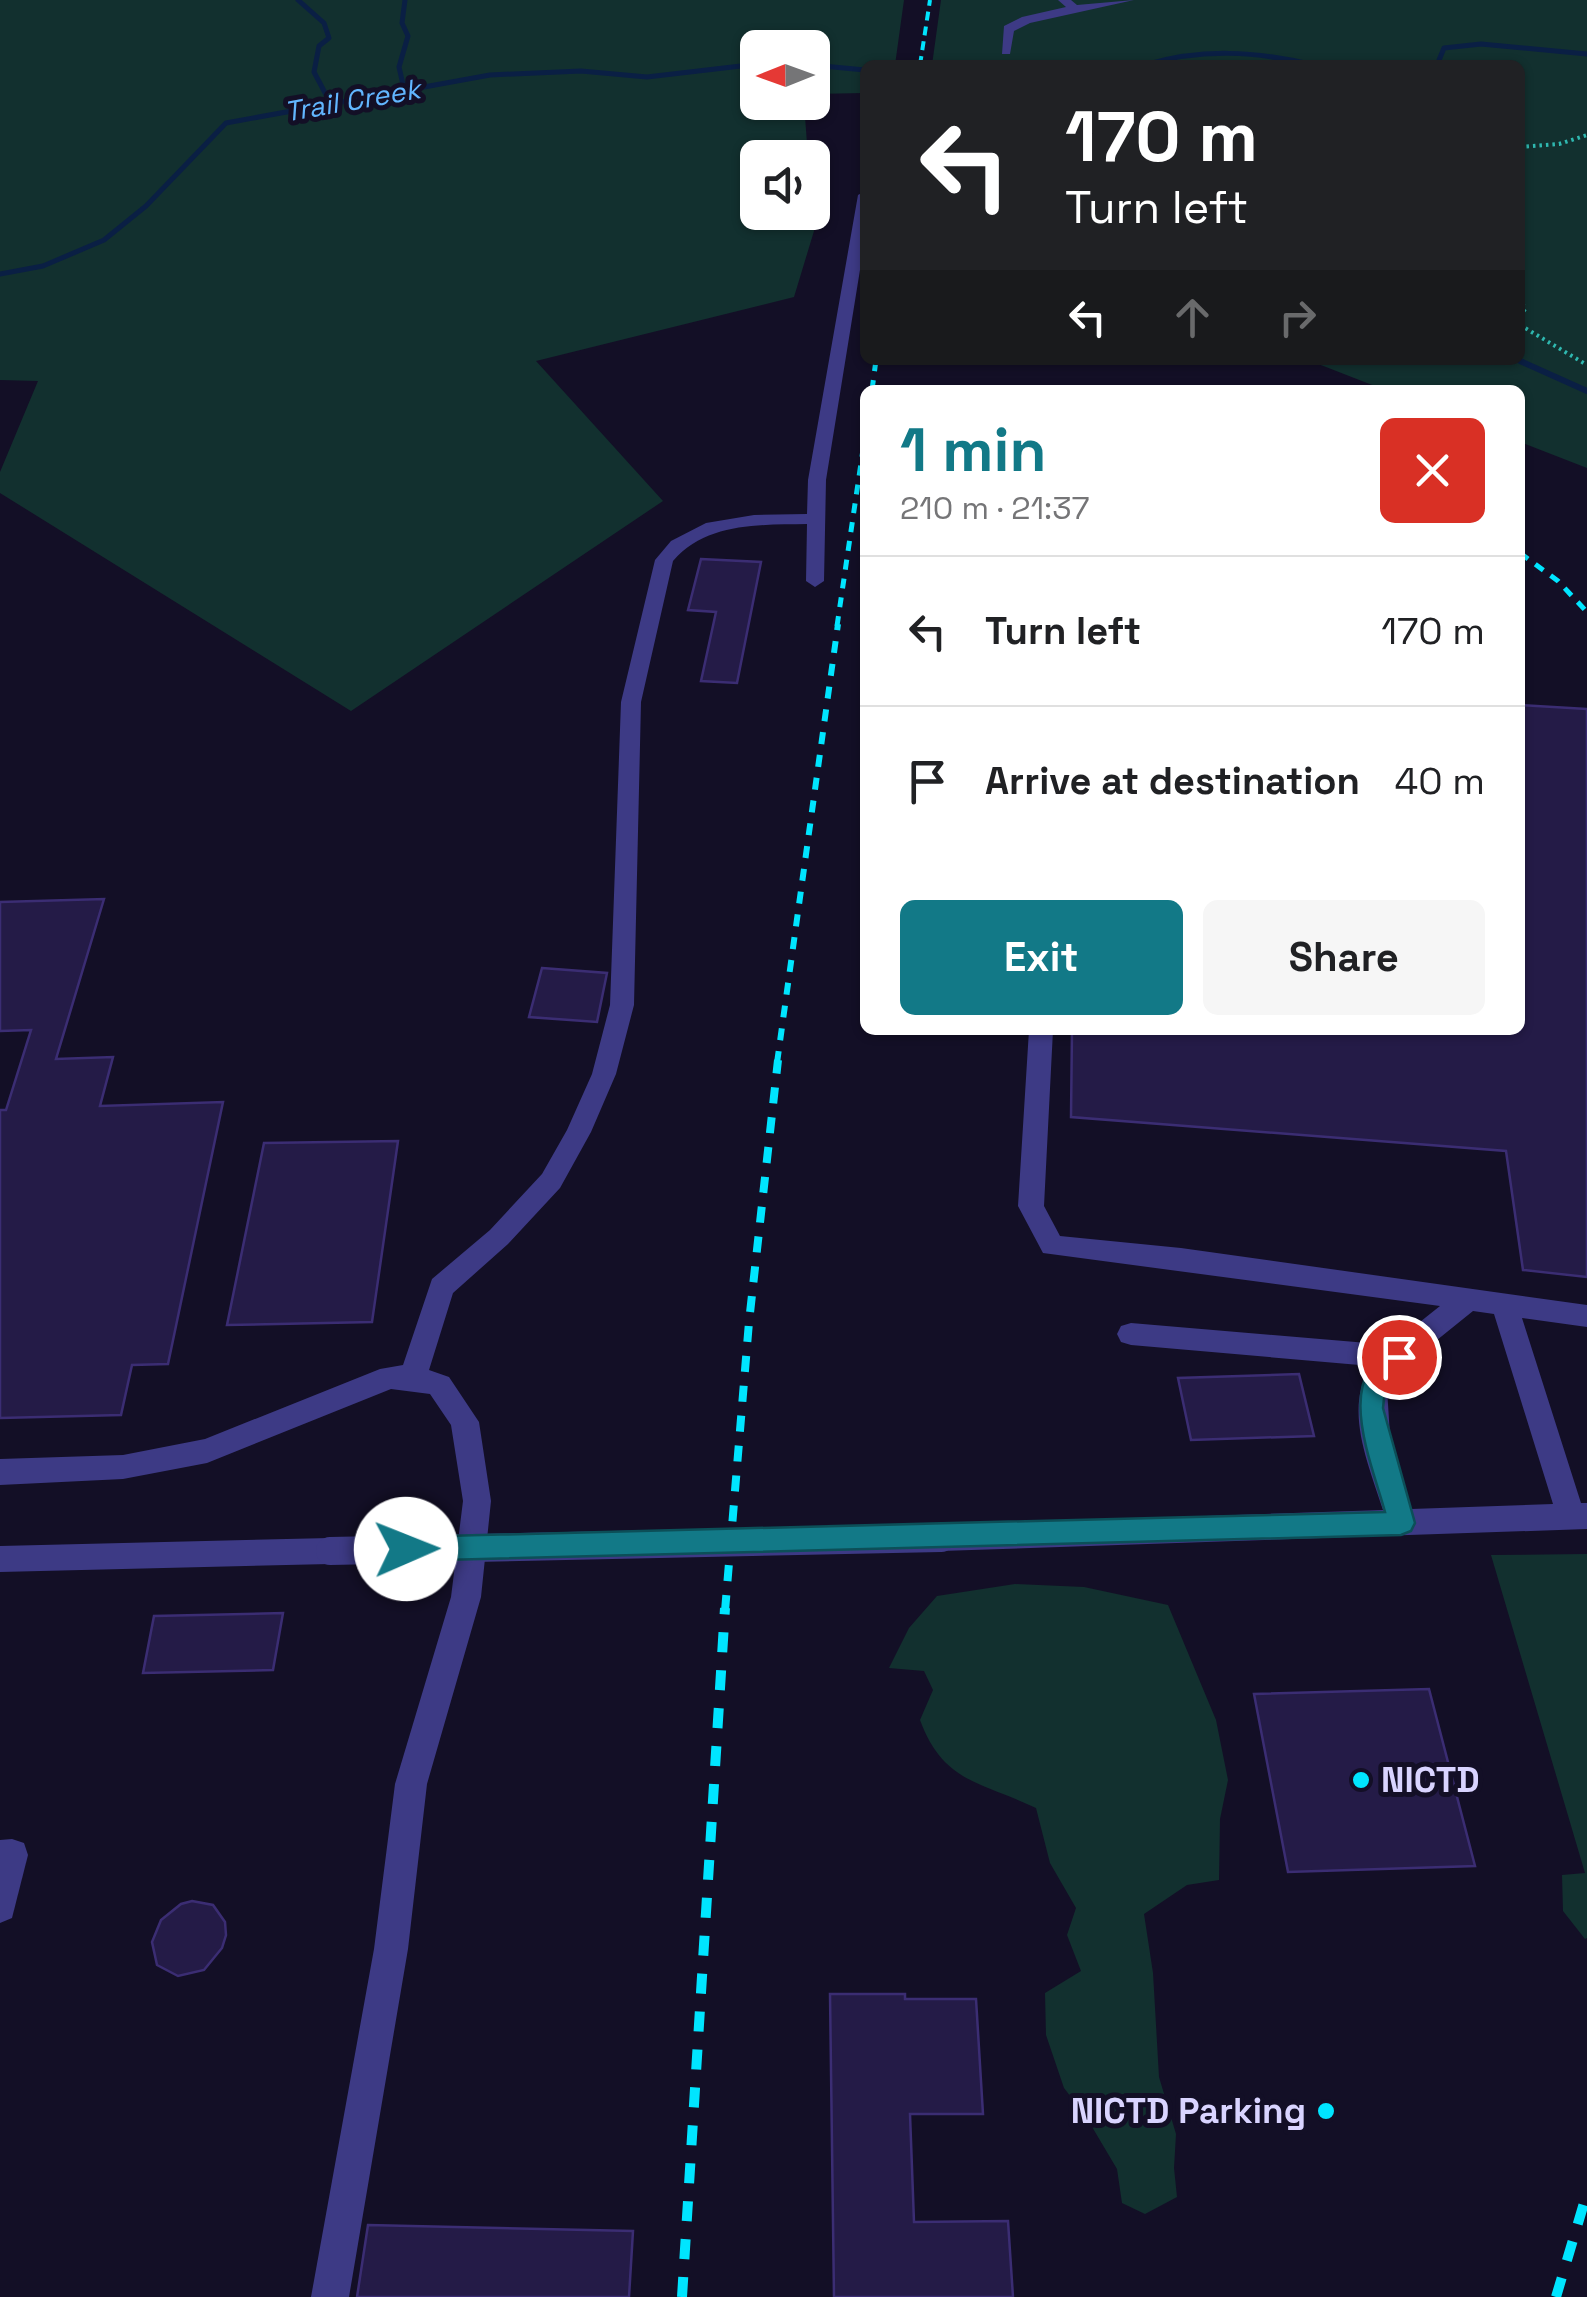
<!DOCTYPE html>
<html lang="en">
<head>
<meta charset="utf-8">
<style>
	body { margin:0; font-family:"Space Grotesk",sans-serif; background:#f6f6f6; color:#202124; height:100vh; display:flex; flex-direction:column; font-size:38px; white-space:nowrap }
	* { box-sizing:border-box; margin:0 }
	p { font-size:32px; color:#757577 }
	.icon { flex:none; width:55px; height:55px; fill:none; stroke:currentColor; stroke-width:2; stroke-linecap:round; stroke-linejoin:round }
	.map { position:relative; flex:1; overflow:hidden }
	.drawer { position:absolute; left:860px; top:385px; width:665px; height:650px; display:flex; flex-direction:column; background:#fff; border-radius:15px; box-shadow:0 2px 8px #0004 }
	.drawer>* { flex:none }
	.top-card { position:absolute; left:860px; top:60px; width:665px; height:305px; border-radius:15px; box-shadow:0 2px 8px #0004; background:#202124; color:#fff; overflow:hidden }
	.needle { width:65px; rotate:269deg }
	.fabs { position:absolute; left:740px; top:30px; display:grid; gap:20px }
	.fabs a { display:grid; place-items:center; width:90px; height:90px; border-radius:15px; background:#fff; box-shadow:0 2px 8px #0004; font-size:50px }
	.pin { position:absolute; display:grid; place-items:center; width:85px; height:85px; color:#fff; margin:-42px; border:5px solid #fff; border-radius:50%; box-shadow:0 2px 10px #0007 }
	.me { position:absolute; width:110px; margin:-55px; rotate:89deg; stroke-linejoin:round; filter:drop-shadow(0 0 8px #0008) }
	.turn { display:flex; align-items:center; gap:35px; height:210px; padding:0 40px; font-size:45px }
	.turn .icon { width:130px; height:130px; stroke-width:2.5 }
	.turn b { display:block; font-size:70px; line-height:85px }
	.lanes { display:flex; align-items:center; height:95px; padding:0 40px; background:#0003; justify-content:center; gap:50px; direction:ltr }
	.lanes .off { opacity:.35 }
	.round { display:grid; place-items:center; flex:none; width:105px; height:105px; border-radius:15px; background:#f6f6f6 }
	.summary { display:flex; align-items:center; justify-content:space-between; height:170px; padding:0 40px }
	h1 { font-size:60px; font-weight:700; line-height:75px; color:#127987 }
	.cta { display:flex; gap:20px; margin-top:auto; padding:20px 40px }
	.cta a { flex:1; height:115px; border-radius:15px; background:#127987; color:#fff; font-size:40px; font-weight:700; line-height:115px; text-align:center }
	.cta a+a { background:#f6f6f6; color:#202124 }
	ul { padding:0; list-style:none }
	li { display:flex; align-items:center; gap:30px; height:150px; padding:0 40px; border-top:2px solid #e0e0e0 }
	li div { flex:1 }
	li b { display:block; font-size:38px }
	li em { font-style:normal }
	.map>svg:first-child { display:block }
	.green { fill:#12302f }
	.lines { fill:none; stroke-linecap:round; stroke-linejoin:round }
	.stream-far1 { stroke:#0a1f44; stroke-width:5 }
	.stream { stroke:#0a1f44; stroke-width:6 }
	.building { fill:#241b47; stroke:#3b2d73; stroke-width:2.5 }
	.path { stroke:#2fb8b0; stroke-width:4; stroke-dasharray:2.5 4; stroke-linecap:butt }
	.minor { fill:#3d3a85; fill-rule:evenodd }
	.rail-far4 { stroke:#00e5ff; stroke-width:4; stroke-dasharray:9 6; stroke-linecap:butt }
	.rail-far3 { stroke:#00e5ff; stroke-width:5; stroke-dasharray:10 9; stroke-linecap:butt }
	.rail-far2 { stroke:#00e5ff; stroke-width:6; stroke-dasharray:12 11; stroke-linecap:butt }
	.rail-far1 { stroke:#00e5ff; stroke-width:8; stroke-dasharray:16 14; stroke-linecap:butt }
	.rail { stroke:#00e5ff; stroke-width:10; stroke-dasharray:20 18; stroke-linecap:butt }
	.minor-bridge { stroke:#3d3a85; stroke-width:28 }
	.route { fill:#127987; stroke:#0c4f58; stroke-width:2.5 }
	.poi-dot { fill:#00e5ff; stroke:#130f26; stroke-width:4 }
	.labels { text-anchor:middle; dominant-baseline:central; stroke-width:10; stroke-linejoin:round; paint-order:stroke }
	.far-water-label { font-size:28px; font-style:italic; fill:#62b6ff; stroke:#130f26 }
	.near-poi-label { font-size:35px; font-weight:bold; fill:#d9d4ff; stroke:#130f26; text-anchor:start }
</style>
</head>
<body>
<div class="map">
<svg width="1587" height="2297" viewBox="0 0 1587 2297">
	<rect width="100%" height="100%" fill="#130f26"/>
	<g class="green">
		<polygon points="0,0 904,0 895,65 865,65 865,93 813,94 812,48 758,48 758,102 804,103 808,157 758,158 758,212 812,213 814,231 794,297 536,361 663,501 351,711 0,493 0,472 38,381 0,380"/>
		<polygon points="941,0 1587,0 1587,468 1520,442 1520,390 1385,390 1308,360 1520,360 1520,65 932,65"/>
		<polygon points="1587,1554 1587,1938 1585,1939 1563,1911 1562,1875 1585,1873 1491,1555"/>
		<path d="M1015 1584 1084 1587 1168 1605 1216 1720 1228 1780 1220 1819 1219 1880 1187 1885 1144 1914 1153 1973 1159 2077 1176 2134 1174 2168 1177 2197 1145 2214 1122 2203 1117 2169 1085 2115 1064 2088 1046 2035 1045 1993 1081 1971 1067 1935 1076 1908 1050 1863 1036 1808C982 1782 943 1783 920 1720L933 1690 924 1671 889 1668 909 1628 937 1596Z"/>
	</g>
	<g class="lines">
		<g class="stream-far1">
			<polyline points="298,0 324,23 329,38 319,46 314,72 332,106"/>
			<polyline points="812,65 865,70"/>
			<path d="M1145 65C1201 48 1256 51 1313 65"/>
			<polyline points="1437,65 1444,48 1481,44 1587,54"/>
			<polyline points="404,89 399,67 408,36 402,23 405,0"/>
			<polyline points="0,274 43,266 104,240 146,206 226,123 490,75 581,71 647,77 758,64"/>
		</g>
		<polyline class="stream" points="1518,360 1587,391"/>
	</g>
	<g class="building">
		<polygon points="701,559 761,562 737,683 701,681 716,612 688,610"/>
		<polygon points="1520,705 1587,709 1587,1277 1523,1270 1506,1151 1071,1117 1072,1030 1520,1030"/>
		<polygon points="104,899 56,1059 113,1057 100,1106 223,1102 168,1364 132,1365 121,1415 0,1418 0,1110 6,1110 31,1030 0,1031 0,902"/>
		<polygon points="542,968 607,973 597,1022 529,1017"/>
		<polygon points="398,1141 372,1322 227,1325 264,1143"/>
		<polygon points="1299,1374 1314,1436 1191,1440 1178,1378"/>
		<polygon points="283,1613 273,1670 143,1673 154,1616"/>
		<polygon points="1429,1689 1475,1866 1288,1872 1254,1694"/>
		<polygon points="192,1901 213,1905 225,1922 226,1935 222,1948 204,1970 178,1976 157,1965 152,1942 161,1920 181,1904"/>
		<polygon points="830,1994 905,1994 905,1999 976,1999 983,2114 910,2114 914,2222 1008,2221 1013,2297 834,2297"/>
		<polygon points="368,2225 633,2231 629,2297 357,2297"/>
	</g>
	<g class="lines">
		<g class="path">
			<polyline points="1520,147 1559,144 1587,135"/>
			<polyline points="1520,297 1525,309 1520,316"/>
			<polyline points="1520,325 1587,365"/>
		</g>
		<g class="minor">
			<polygon points="1058,0 1071,0 1077,5 1134,0 1030,23 1014,31 1010,54 1002,54 1004,26 1022,17 1066,7"/>
			<path d="M865 191V239L826 480 824 581 815 587 806 581 807 524C759 525 707 522 673 561L641 702 634 1005 616 1074 591 1132 560 1188 508 1244 453 1293 429 1370 449 1377 479 1422 491 1501 481 1597 427 1784 408 1949 349 2297H311L374 1949 395 1784 451 1597 463 1501 451 1425 430 1394 391 1389 207 1463 123 1479 0 1485V1459L123 1455 205 1439 380 1369 403 1365 432 1279 490 1230 542 1174 567 1130 592 1074 610 1005 621 702 655 560 671 541 706 523 754 515 807 514 808 480 858 195Z"/>
			<path d="M1029 1030H1053L1044 1206 1060 1236 1181 1248 1587 1305V1327L1522 1318 1581 1503H1587V1529L941 1551 931 1547 926 1538 931 1529 941 1525 1383 1510C1369 1465 1343 1409 1371 1366L1131 1345 1121 1342 1117 1334 1121 1326 1131 1323 1391 1345 1440 1306 1043 1253 1018 1206ZM1473 1311 1494 1314 1553 1504 1411 1509 1390 1436 1387 1388 1411 1361Z"/>
			<polygon points="330,1538 340,1542 345,1551 340,1560 330,1564 0,1572 0,1546"/>
			<polygon points="12,1839 24,1843 28,1855 12,1918 0,1923 0,1840"/>
		</g>
		<polyline class="rail-far4" points="920,65 930,0"/>
		<g class="rail-far3">
			<polyline points="872,390 876,360"/>
			<polyline points="1520,553 1558,581 1587,612"/>
			<polyline points="837,626 865,436"/>
		</g>
		<polyline class="rail-far2" points="777,1063 838,624"/>
		<polyline class="rail-far1" points="725,1611 749,1322 778,1060"/>
		<g class="rail">
			<polyline points="682,2297 725,1608"/>
			<polyline points="1556,2297 1587,2193"/>
		</g>
		<polyline class="minor-bridge" points="330,1551 941,1538"/>
	</g>
	<path class="route" d="M1399 1347 1408 1350 1411 1357 1385 1389 1383 1408 1415 1523 1411 1531 1401 1535 406 1561 397 1558 393 1549 397 1541 406 1537 1385 1512C1372 1463 1330 1371 1399 1347Z"/>
	<g class="poi-dot">
		<circle cx="1361" cy="1780" r="10"/>
		<circle cx="1326" cy="2111" r="10"/>
	</g>
	<g class="labels">
		<g class="far-water-label">
			<text transform="translate(352 100) rotate(-10)">Trail Creek</text>
		</g>
		<g class="near-poi-label">
			<text x="1381" y="1780">NICTD</text>
			<text x="1306" y="2111" text-anchor="end">NICTD Parking</text>
		</g>
	</g>
</svg>
<div class="fabs">
<a><svg class="needle" viewBox="-14 -14 28 28"><path d="M0-13l5 13h-10z" fill="#e53935"/><path d="M0 13l5-13h-10z" fill="#757577"/></svg></a>
<a><svg class="icon" aria-label="sound" viewBox="0 0 24 24"><path d="M4 9h4l5-4v14l-5-4H4zM17 9q2 3 0 6"/></svg></a>
</div>
<div class="pin" style="left:1399px;top:1357px;background:#d93025"><svg class="icon" aria-label="arrive" viewBox="0 0 24 24"><path d="M6 21V4h12l-3 4 3 4H6"/></svg></div>
<svg class="me" style="left:406px;top:1549px" viewBox="-20 -20 40 40"><circle r="19" fill="#fff"/><path d="M0-13L10 11 0 6-10 11z" fill="#127987"/></svg>
<div class="top-card">
<div class="turn"><svg class="icon" aria-label="left" viewBox="0 0 24 24"><path d="M17 20v-9H6M10 6l-5 5 5 5"/></svg><div><b>170 m</b>Turn left</div></div>
<div class="lanes"><svg class="icon" aria-label="left" viewBox="0 0 24 24"><path d="M17 20v-9H6M10 6l-5 5 5 5"/></svg><svg class="icon off" aria-label="ahead" viewBox="0 0 24 24"><path d="M12 20V5M6 11l6-6 6 6"/></svg><svg class="icon off" aria-label="right" viewBox="0 0 24 24"><path d="M7 20v-9h11M14 6l5 5-5 5"/></svg></div>
</div>
<section class="drawer">
<div class="summary"><div><h1>1 min</h1><p>210 m · 21:37</p></div><a class="round" style="background:#d93025;color:#fff"><svg class="icon" aria-label="close" viewBox="0 0 24 24"><path d="M6 6l12 12M18 6L6 18"/></svg></a></div>
<ul>
<li><svg class="icon" aria-label="left" viewBox="0 0 24 24"><path d="M17 20v-9H6M10 6l-5 5 5 5"/></svg><div><b>Turn left</b></div><em>170 m</em></li>
<li><svg class="icon" aria-label="arrive" viewBox="0 0 24 24"><path d="M6 21V4h12l-3 4 3 4H6"/></svg><div><b>Arrive at destination</b></div><em>40 m</em></li>
</ul>
<div class="cta"><a>Exit</a><a>Share</a></div>
</section>
</div>
</body>
</html>
